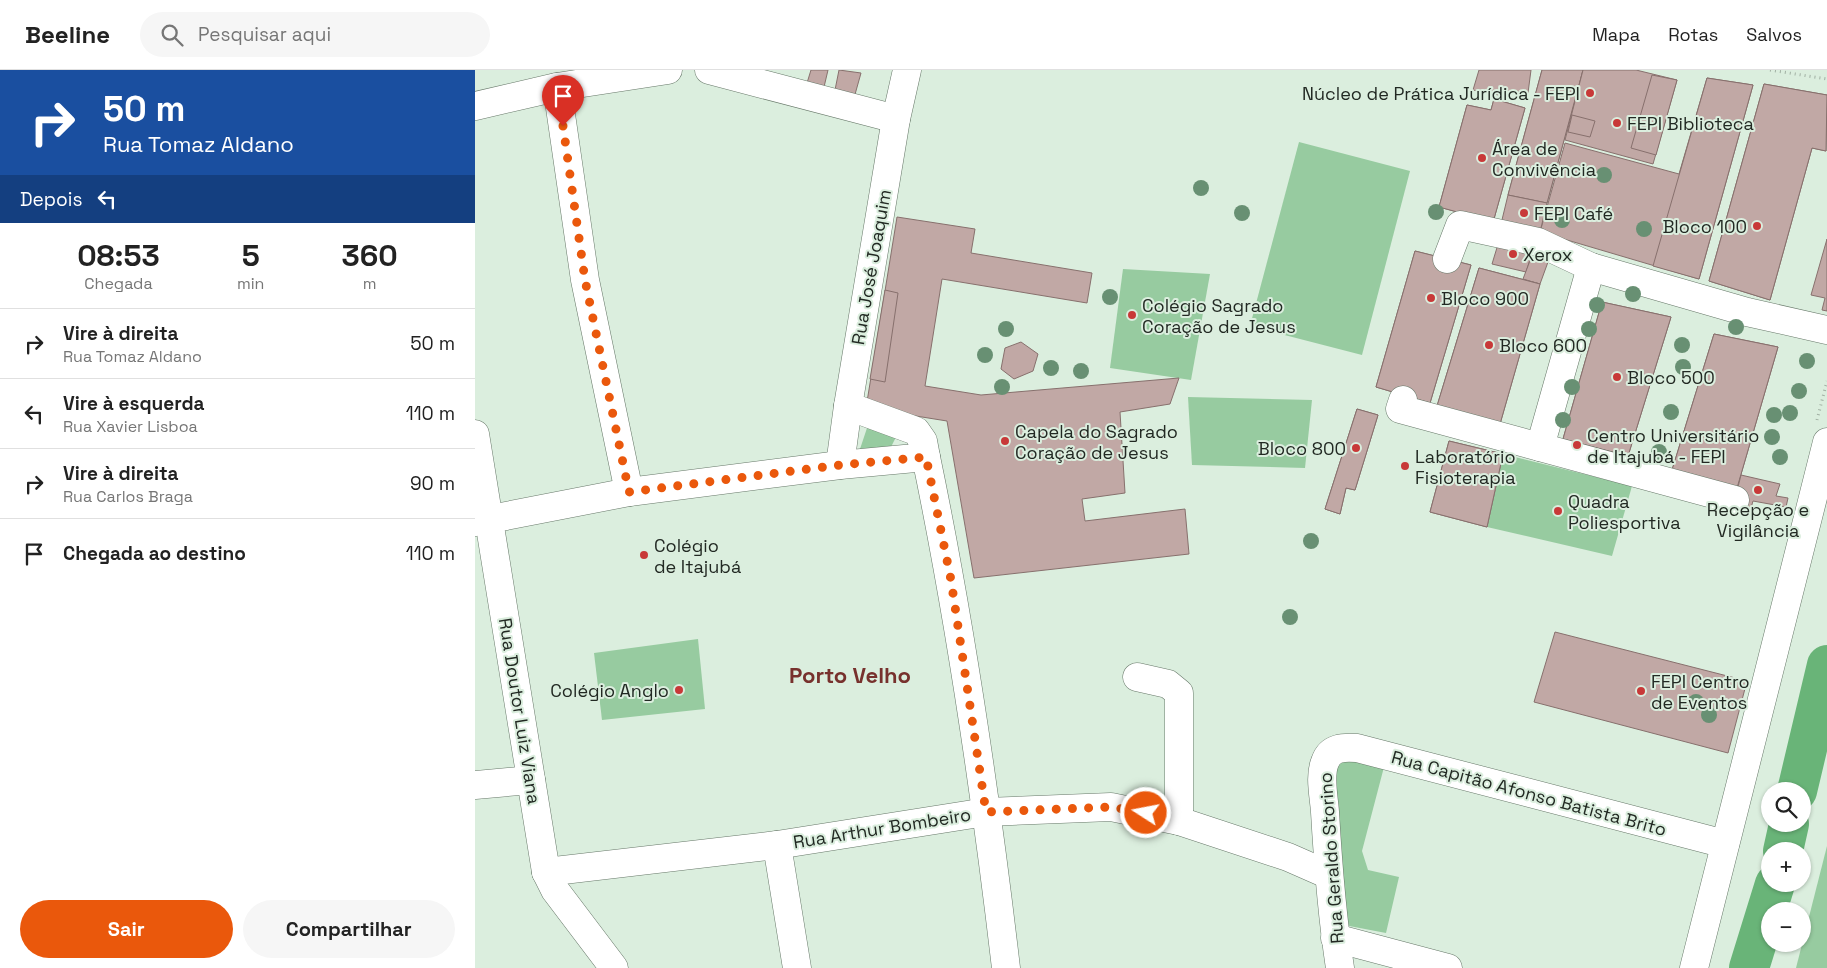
<!DOCTYPE html>
<html lang="pt">
<head>
<meta charset="utf-8">
<style>
	body { margin:0; font-family:"Space Grotesk",sans-serif; background:#f6f6f6; color:#222; height:100vh; display:flex; flex-direction:column; font-size:19px; white-space:nowrap }
	* { box-sizing:border-box; margin:0 }
	p { font-size:16px; color:#767676 }
	.icon { flex:none; width:28px; height:28px; fill:none; stroke:currentColor; stroke-width:2; stroke-linecap:round; stroke-linejoin:round }
	.map { position:relative; flex:1; overflow:hidden }
	.details { display:flex; flex-direction:column; background:#fff; width:475px }
	.details>* { flex:none }
	.guide { background:#1a4fa0; color:#fff; overflow:hidden }
	.fabs { position:absolute; left:1286px; top:712px; display:grid; gap:10px }
	.fabs a { display:grid; place-items:center; width:50px; height:50px; border-radius:50%; background:#fff; box-shadow:0 1px 4px #0004; font-size:25px }
	.pin { position:absolute; display:grid; place-items:center; width:42px; height:42px; color:#fff; margin:-51px -21px; border-radius:50% 50% 50% 0; rotate:-45deg; box-shadow:0 0 5px #0007 }
	.pin .icon { rotate:45deg }
	.me { position:absolute; width:55px; margin:-28px; rotate:281deg; stroke-linejoin:round; filter:drop-shadow(0 0 4px #0008) }
	.turn { display:flex; align-items:center; gap:18px; height:105px; padding:0 20px; font-size:22px }
	.turn .icon { width:65px; height:65px; stroke-width:2.5 }
	.turn b { display:block; font-size:35px; line-height:42px }
	.then { display:flex; align-items:center; height:48px; padding:0 20px; background:#0003; gap:10px; font-size:19px }
	.eta { display:flex; justify-content:space-evenly; align-items:center; height:85px; text-align:center }
	.eta b { font-size:30px; font-weight:800; line-height:35px }
	.action { display:flex; gap:10px; margin-top:auto; padding:10px 20px }
	.action a { flex:1; height:58px; border-radius:30px; background:#ea580c; color:#fff; font-size:20px; font-weight:800; line-height:58px; text-align:center }
	.action a+a { background:#f6f6f6; color:#222 }
	ul { padding:0; list-style:none }
	li { display:flex; align-items:center; gap:15px; height:70px; padding:0 20px; border-top:1px solid #e0e0e0 }
	li div { flex:1 }
	li b { display:block; font-size:19px }
	li em { font-style:normal }
	header { display:flex; align-items:center; gap:30px; box-sizing:border-box; height:70px; padding:0 25px; background:#fff; border-bottom:1px solid #e0e0e0 }
	header strong { font-size:24px }
	nav { display:flex; gap:28px; margin-inline-start:auto; font-size:18px }
	.search { width:350px; height:45px; background:#f6f6f6; display:flex; align-items:center; gap:12px; box-sizing:border-box; padding:0 18px; border-radius:28px; color:#767676; font-size:19px }
	main { display:flex; flex:1; min-height:0 }
	.map>svg:first-child { display:block }
	.green { fill:#97cba0 }
	.lines { fill:none; stroke-linecap:round; stroke-linejoin:round }
	.river { stroke:#69b478; stroke-width:40 }
	.building { fill:#c1a8a5; stroke:#87706d }
	.minor-casing { stroke:#677869; stroke-width:29 }
	.path { stroke:#a1b0a3; stroke-width:3; stroke-dasharray:1 4; stroke-linecap:butt }
	.minor { stroke:#fff; stroke-width:28 }
	.tree { fill:#689073 }
	.route { stroke:#ea580c; stroke-width:9; stroke-dasharray:0 16.2 }
	.poi-dot { fill:#c83938; stroke:#dbeede; stroke-width:2 }
	.labels { text-anchor:middle; dominant-baseline:central; stroke-width:4; stroke-linejoin:round; paint-order:stroke }
	.poi-label { font-size:18px; fill:#222923; stroke:#dbeede; text-anchor:start }
	.street-label { font-size:18px; fill:#222923; stroke:#dbeede }
	.district-label { font-size:22px; font-weight:bold; fill:#77312d; stroke:#dbeede }
</style>
</head>
<body>
<header>
<strong>Beeline</strong>
<div class="search"><svg class="icon" aria-label="search" viewBox="0 0 24 24"><circle cx="10" cy="10" r="6"/><path d="M15 15l6 6"/></svg>Pesquisar aqui</div>
<nav><a>Mapa</a><a>Rotas</a><a>Salvos</a></nav>
</header>
<main>
<section class="details">
<div class="guide">
<div class="turn"><svg class="icon" aria-label="right" viewBox="0 0 24 24"><path d="M7 20v-9h11M14 6l5 5-5 5"/></svg><div><b>50 m</b>Rua Tomaz Aldano</div></div>
<div class="then">Depois<svg class="icon" aria-label="left" viewBox="0 0 24 24"><path d="M17 20v-9H6M10 6l-5 5 5 5"/></svg></div>
</div>
<div class="eta">
<div><b>08:53</b><p>Chegada</p></div>
<div><b>5</b><p>min</p></div>
<div><b>360</b><p>m</p></div>
</div>
<ul>
<li><svg class="icon" aria-label="right" viewBox="0 0 24 24"><path d="M7 20v-9h11M14 6l5 5-5 5"/></svg><div><b>Vire à direita</b><p>Rua Tomaz Aldano</p></div><em>50 m</em></li>
<li><svg class="icon" aria-label="left" viewBox="0 0 24 24"><path d="M17 20v-9H6M10 6l-5 5 5 5"/></svg><div><b>Vire à esquerda</b><p>Rua Xavier Lisboa</p></div><em>110 m</em></li>
<li><svg class="icon" aria-label="right" viewBox="0 0 24 24"><path d="M7 20v-9h11M14 6l5 5-5 5"/></svg><div><b>Vire à direita</b><p>Rua Carlos Braga</p></div><em>90 m</em></li>
<li><svg class="icon" aria-label="arrive" viewBox="0 0 24 24"><path d="M6 21V4h12l-3 4 3 4H6"/></svg><div><b>Chegada ao destino</b></div><em>110 m</em></li>
</ul>
<div class="action"><a>Sair</a><a>Compartilhar</a></div>
</section>
<div class="map">
<svg width="1352" height="898" viewBox="0 0 1352 898">
	<rect width="100%" height="100%" fill="#dbeede"/>
	<g class="green">
		<polygon points="824,72 935,101 887,285 775,256"/>
		<polygon points="648,199 735,204 716,310 635,298"/>
		<polygon points="713,327 837,330 830,398 717,395"/>
		<polygon points="393,355 423,363 414,381 384,382"/>
		<polygon points="1028,384 1157,416 1137,486 1012,457"/>
		<polygon points="223,569 230,639 127,650 119,583"/>
		<polygon points="871,687 909,697 887,781 893,800 924,807 911,863 869,855 857,699"/>
		<polygon points="1352,776 1352,898 1321,898"/>
	</g>
	<g class="lines">
		<g class="river">
			<polyline points="1322,721 1352,595"/>
			<polyline points="1308,781 1314,754"/>
			<polyline points="1274,898 1300,814"/>
		</g>
	</g>
	<g class="building">
		<polygon points="336,0 353,0 349,17 332,13"/>
		<polygon points="364,0 386,3 379,28 359,25"/>
		<polygon points="1004,0 1056,0 1053,23 1035,20 1034,27 998,20"/>
		<polygon points="1067,0 1108,0 1072,133 1033,125"/>
		<polygon points="1067,0 1108,0 1072,133 1033,125"/>
		<polygon points="1108,0 1134,0 1120,51 1097,45"/>
		<polygon points="1108,0 1161,0 1202,10 1178,94 1090,70"/>
		<polygon points="1177,5 1202,10 1181,85 1156,78"/>
		<polygon points="1232,8 1278,15 1224,209 1065,162 1090,73 1204,104"/>
		<polygon points="1232,8 1278,15 1224,209 1178,196"/>
		<polygon points="1289,14 1352,25 1351,81 1337,78 1295,230 1234,211"/>
		<polygon points="1289,14 1352,25 1351,81 1337,78 1295,230 1234,211"/>
		<polygon points="1019,29 1050,38 1017,156 986,143 964,137 992,35 1016,40"/>
		<polygon points="1019,29 1050,38 1017,156 986,143 964,137 992,35 1016,40"/>
		<polygon points="1097,45 1120,51 1115,67 1093,62"/>
		<polygon points="1033,125 1072,133 1065,162 1026,154"/>
		<polygon points="422,147 500,159 496,183 617,203 612,233 467,209 450,316 506,325 704,308 695,334 645,342 650,423 607,429 610,451 710,439 714,484 499,508 472,351 391,338"/>
		<polygon points="1352,169 1352,241 1347,240 1350,228 1336,225"/>
		<polygon points="1024,171 1058,180 1051,202 1017,194"/>
		<polygon points="940,181 996,195 955,333 901,317"/>
		<polygon points="940,181 996,195 955,333 901,317"/>
		<polygon points="1056,188 1073,192 1065,214 1048,209"/>
		<polygon points="1004,198 1065,214 1025,354 962,336"/>
		<polygon points="1004,198 1065,214 1025,354 962,336"/>
		<polygon points="410,220 423,223 410,312 395,309"/>
		<polygon points="1127,232 1196,247 1153,386 1088,369"/>
		<polygon points="1127,232 1196,247 1153,386 1088,369"/>
		<polygon points="1239,264 1303,277 1262,418 1197,400"/>
		<polygon points="1239,264 1303,277 1262,418 1197,400"/>
		<polygon points="546,272 563,284 558,301 539,309 526,299 530,278"/>
		<polygon points="882,339 903,345 880,420 871,418 865,444 850,439"/>
		<polygon points="882,339 903,345 880,420 871,418 865,444 850,439"/>
		<polygon points="974,371 1028,384 1012,457 955,442"/>
		<polygon points="974,371 1028,384 1012,457 955,442"/>
		<polygon points="1266,405 1305,414 1301,426 1313,428 1311,437 1278,431 1274,445 1257,441"/>
		<polygon points="1080,562 1272,611 1253,683 1059,632"/>
	</g>
	<g class="lines">
		<defs>
			<g id="minor">
				<polyline points="234,0 421,49"/>
				<polyline points="82,17 110,210 154,422"/>
				<polyline points="0,36 82,17 193,0"/>
				<polyline points="972,189 985,155 1063,172 1116,197 1272,242 1352,260"/>
				<polyline points="928,330 925,339 1260,430"/>
				<polyline points="0,364 71,802 80,820 139,898"/>
				<polyline points="1065,377 1116,197"/>
				<path d="M451 387C486 556 511 727 531 898"/>
				<polyline points="365,395 373,336 421,49 432,0"/>
				<polyline points="0,452 154,422 365,395 451,387 448,371 441,361 373,336"/>
				<polyline points="662,607 693,614 704,623 704,751"/>
				<polyline points="0,715 56,710"/>
				<polyline points="302,775 322,898"/>
				<polyline points="71,802 302,775 511,742 636,737 704,751 813,787 854,805"/>
				<polyline points="860,868 973,898"/>
				<path d="M865 898C857 846 853 794 850 742 849 727 844 706 850 692 855 677 869 677 882 678L1250 774"/>
				<polyline points="1219,898 1352,372"/>
			</g>
		</defs>
		<use href="#minor" class="minor-casing"/>
		<g class="path">
			<polyline points="1295,0 1352,9"/>
			<polyline points="1342,350 1352,311"/>
		</g>
		<use href="#minor" class="minor"/>
	</g>
	<g class="tree">
		<circle cx="1129" cy="105" r="8"/>
		<circle cx="726" cy="118" r="8"/>
		<circle cx="961" cy="142" r="8"/>
		<circle cx="767" cy="143" r="8"/>
		<circle cx="1087" cy="150" r="8"/>
		<circle cx="1169" cy="159" r="8"/>
		<circle cx="1158" cy="224" r="8"/>
		<circle cx="635" cy="227" r="8"/>
		<circle cx="1122" cy="235" r="8"/>
		<circle cx="1261" cy="257" r="8"/>
		<circle cx="531" cy="259" r="8"/>
		<circle cx="1114" cy="259" r="8"/>
		<circle cx="1207" cy="275" r="8"/>
		<circle cx="510" cy="285" r="8"/>
		<circle cx="1332" cy="291" r="8"/>
		<circle cx="1208" cy="297" r="8"/>
		<circle cx="576" cy="298" r="8"/>
		<circle cx="606" cy="301" r="8"/>
		<circle cx="527" cy="317" r="8"/>
		<circle cx="1097" cy="317" r="8"/>
		<circle cx="1324" cy="321" r="8"/>
		<circle cx="1196" cy="342" r="8"/>
		<circle cx="1315" cy="343" r="8"/>
		<circle cx="1299" cy="345" r="8"/>
		<circle cx="1088" cy="350" r="8"/>
		<circle cx="1297" cy="367" r="8"/>
		<circle cx="1184" cy="382" r="8"/>
		<circle cx="1305" cy="387" r="8"/>
		<circle cx="836" cy="471" r="8"/>
		<circle cx="815" cy="547" r="8"/>
		<circle cx="1221" cy="632" r="8"/>
		<circle cx="1234" cy="645" r="8"/>
	</g>
	<g class="lines">
		<polyline class="route" points="88,56 110,210 154,422 365,395 451,387 476,510 511,742 636,737 671,743"/>
	</g>
	<g class="poi-dot">
		<circle cx="1115" cy="23" r="5"/>
		<circle cx="1142" cy="53" r="5"/>
		<circle cx="1007" cy="88" r="5"/>
		<circle cx="1049" cy="143" r="5"/>
		<circle cx="1282" cy="156" r="5"/>
		<circle cx="1038" cy="184" r="5"/>
		<circle cx="956" cy="228" r="5"/>
		<circle cx="657" cy="245" r="5"/>
		<circle cx="1014" cy="275" r="5"/>
		<circle cx="1142" cy="307" r="5"/>
		<circle cx="530" cy="371" r="5"/>
		<circle cx="1102" cy="375" r="5"/>
		<circle cx="881" cy="378" r="5"/>
		<circle cx="930" cy="396" r="5"/>
		<circle cx="1283" cy="420" r="5"/>
		<circle cx="1083" cy="441" r="5"/>
		<circle cx="169" cy="485" r="5"/>
		<circle cx="204" cy="620" r="5"/>
		<circle cx="1166" cy="621" r="5"/>
	</g>
	<g class="labels">
		<g class="poi-label">
			<text x="1105" y="23" text-anchor="end">Núcleo de Prática Jurídica - FEPI</text>
			<text x="1152" y="53">FEPI Biblioteca</text>
			<text x="1017" y="78">Área de<tspan x="1017" dy="21">Convivência</tspan></text>
			<text x="1059" y="143">FEPI Café</text>
			<text x="1272" y="156" text-anchor="end">Bloco 100</text>
			<text x="1048" y="184">Xerox</text>
			<text x="966" y="228">Bloco 900</text>
			<text x="667" y="235">Colégio Sagrado<tspan x="667" dy="21">Coração de Jesus</tspan></text>
			<text x="1024" y="275">Bloco 600</text>
			<text x="1152" y="307">Bloco 500</text>
			<text x="540" y="361">Capela do Sagrado<tspan x="540" dy="21">Coração de Jesus</tspan></text>
			<text x="1112" y="365">Centro Universitário<tspan x="1112" dy="21">de Itajubá - FEPI</tspan></text>
			<text x="871" y="378" text-anchor="end">Bloco 800</text>
			<text x="940" y="386">Laboratório<tspan x="940" dy="21">Fisioterapia</tspan></text>
			<text x="1093" y="431">Quadra<tspan x="1093" dy="21">Poliesportiva</tspan></text>
			<text x="1283" y="439" text-anchor="middle">Recepção e<tspan x="1283" dy="21">Vigilância</tspan></text>
			<text x="179" y="475">Colégio<tspan x="179" dy="21">de Itajubá</tspan></text>
			<text x="1176" y="611">FEPI Centro<tspan x="1176" dy="21">de Eventos</tspan></text>
			<text x="194" y="620" text-anchor="end">Colégio Anglo</text>
		</g>
		<g class="street-label">
			<text transform="translate(396 197) rotate(-80)">Rua José Joaquim</text>
			<text transform="translate(45 641) rotate(81)">Rua Doutor Luiz Viana</text>
			<text transform="translate(1054 723) rotate(15)">Rua Capitão Afonso Batista Brito</text>
			<text transform="translate(407 758) rotate(-9)">Rua Arthur Bombeiro</text>
			<text transform="translate(856 788) rotate(-94)">Rua Geraldo Storino</text>
		</g>
		<g class="district-label">
			<text x="375" y="605">Porto Velho</text>
		</g>
	</g>
</svg>
<div class="fabs">
<a><svg class="icon" aria-label="search" viewBox="0 0 24 24"><circle cx="10" cy="10" r="6"/><path d="M15 15l6 6"/></svg></a>
<a>+</a>
<a>−</a>
</div>
<div class="pin" style="left:88px;top:56px;background:#d93025"><svg class="icon" aria-label="arrive" viewBox="0 0 24 24"><path d="M6 21V4h12l-3 4 3 4H6"/></svg></div>
<svg class="me" style="left:671px;top:743px" viewBox="-20 -20 40 40"><circle r="17" fill="#ea580c" stroke="#fff" stroke-width="3"/><path d="M0-11L8 9 0 5-8 9z" fill="#fff"/></svg>
</div>
</main>
</body>
</html>
